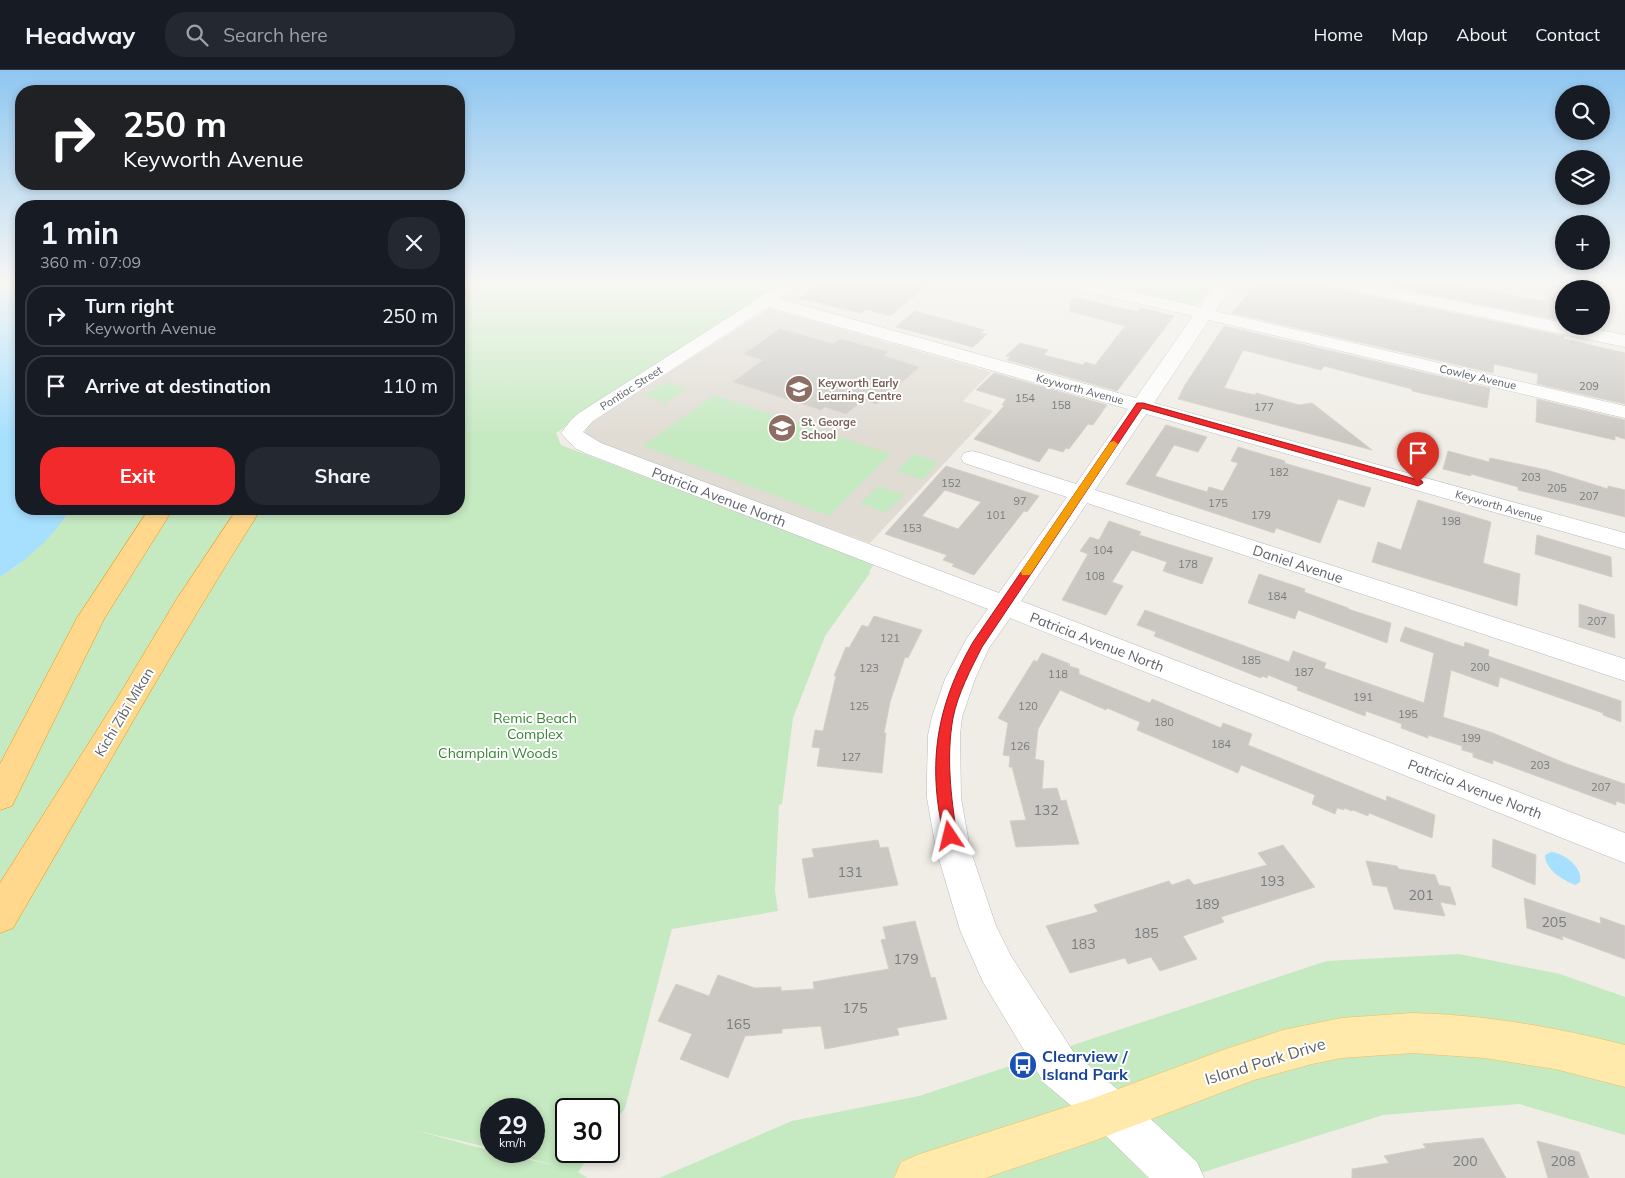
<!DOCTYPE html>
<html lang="en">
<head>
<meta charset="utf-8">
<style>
	body { margin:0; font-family:Mulish,sans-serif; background:#242831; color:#f1f3f6; height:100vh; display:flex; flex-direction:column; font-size:19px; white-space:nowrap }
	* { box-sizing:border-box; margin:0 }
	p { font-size:16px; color:#9ea1a6 }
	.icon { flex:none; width:28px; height:28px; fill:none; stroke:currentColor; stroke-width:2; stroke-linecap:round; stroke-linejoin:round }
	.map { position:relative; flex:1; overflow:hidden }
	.details { position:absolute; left:15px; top:130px; width:450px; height:315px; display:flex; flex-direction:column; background:#171b24; border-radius:20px; box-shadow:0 2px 8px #0003 }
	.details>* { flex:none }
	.top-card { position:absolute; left:15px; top:15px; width:450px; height:105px; border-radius:20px; box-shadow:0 2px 8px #0003; background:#202124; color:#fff; overflow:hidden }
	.buttons { position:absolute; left:1555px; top:15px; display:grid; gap:10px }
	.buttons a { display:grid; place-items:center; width:55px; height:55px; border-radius:50%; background:#171b24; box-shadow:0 2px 8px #0003; font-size:25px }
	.speed { position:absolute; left:480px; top:1028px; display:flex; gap:10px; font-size:25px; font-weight:700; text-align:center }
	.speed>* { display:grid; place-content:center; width:65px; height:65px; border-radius:50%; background:#171b24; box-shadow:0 2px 8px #0003; line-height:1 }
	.speed small { font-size:12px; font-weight:400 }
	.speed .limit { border:2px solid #111; border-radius:8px; background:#fff; color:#111 }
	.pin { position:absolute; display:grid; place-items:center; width:42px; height:42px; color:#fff; margin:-51px -21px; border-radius:50% 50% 50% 0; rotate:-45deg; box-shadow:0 0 5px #0007 }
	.pin .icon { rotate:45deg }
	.me { position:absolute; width:55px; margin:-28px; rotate:350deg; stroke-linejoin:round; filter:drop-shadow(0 0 4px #0008) }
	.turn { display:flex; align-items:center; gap:18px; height:105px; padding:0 25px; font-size:22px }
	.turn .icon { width:65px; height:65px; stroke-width:2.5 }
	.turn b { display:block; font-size:35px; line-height:42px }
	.round { display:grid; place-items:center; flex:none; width:52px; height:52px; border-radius:20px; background:#242831 }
	.head { display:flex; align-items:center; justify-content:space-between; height:85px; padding:0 25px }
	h1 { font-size:30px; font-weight:700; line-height:38px }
	.button { display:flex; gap:10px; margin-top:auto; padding:10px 25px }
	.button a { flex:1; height:58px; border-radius:20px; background:#f22a2c; color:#fff; font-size:20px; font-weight:700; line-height:58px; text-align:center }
	.button a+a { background:#242831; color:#f1f3f6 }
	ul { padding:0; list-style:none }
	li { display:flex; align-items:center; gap:15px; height:62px; margin:0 10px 8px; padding:0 15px; border:2px solid #363941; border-radius:20px }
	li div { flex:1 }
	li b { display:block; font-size:19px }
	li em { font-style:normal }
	header { display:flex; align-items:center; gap:30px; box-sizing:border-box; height:70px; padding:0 25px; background:#171b24; border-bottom:1px solid #363941 }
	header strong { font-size:24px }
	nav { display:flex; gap:28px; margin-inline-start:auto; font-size:18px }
	.search { width:350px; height:45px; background:#242831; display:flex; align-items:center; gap:12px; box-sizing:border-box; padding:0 18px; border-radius:20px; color:#9ea1a6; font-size:19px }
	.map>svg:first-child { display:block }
	.education { fill:#e0dcd4 }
	.green { fill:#c5e9c1; fill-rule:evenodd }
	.water { fill:#a7e0ff }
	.building { fill:#cbc8c3; stroke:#d6cec4; fill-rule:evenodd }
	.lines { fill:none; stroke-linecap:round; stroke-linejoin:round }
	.minor-casing { stroke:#b6b9bd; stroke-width:1 }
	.major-casing { stroke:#f9bd56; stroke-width:1 }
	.highway-casing { stroke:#f69300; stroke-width:1 }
	.minor { fill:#fff; fill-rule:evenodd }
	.major { fill:#ffeaac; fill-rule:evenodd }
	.highway { fill:#ffd88e; fill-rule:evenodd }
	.route { fill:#f22a2c; stroke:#9d1b1d }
	.slow { fill:#f59e0b }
	.labels { text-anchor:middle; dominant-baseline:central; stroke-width:4; stroke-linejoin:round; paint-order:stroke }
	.far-street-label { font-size:11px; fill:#5d6267; stroke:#fff }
	.far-education-label { font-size:11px; font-weight:bold; fill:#785e54; stroke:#fff; text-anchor:start }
	.number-label { font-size:11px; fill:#787c7e }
	.street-label { font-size:14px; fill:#5d6267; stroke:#fff }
	.park-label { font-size:14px; fill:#338330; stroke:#fff }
	.near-number-label { font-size:14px; fill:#787c7e }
	.near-transit-label { font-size:16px; font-weight:bold; fill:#164399; stroke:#fff; text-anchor:start }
	.near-street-label { font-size:16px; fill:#5d6267; stroke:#fff }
</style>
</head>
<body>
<header>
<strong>Headway</strong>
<div class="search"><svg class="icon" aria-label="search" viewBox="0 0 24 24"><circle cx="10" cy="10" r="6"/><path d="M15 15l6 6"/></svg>Search here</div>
<nav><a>Home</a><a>Map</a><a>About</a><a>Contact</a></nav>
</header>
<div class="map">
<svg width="1625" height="1108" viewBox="0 0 1625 1108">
	<rect width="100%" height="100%" fill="#f0ede6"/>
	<polygon class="education" points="769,239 991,302 963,331 993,341 870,473 605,378 584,363 590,353 598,347"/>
	<g class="green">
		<path d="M459 212H782L556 363 561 375 874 494 869 502 870 503 825 566 793 648 782 734 779 735 775 821 778 841 672 859 625 1038 609 1060V1039H566V1081H593L578 1102 588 1108H0V507L16 497 74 439H459ZM491 1039H534V1081H503L557 1096 491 1081 414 1060 491 1078Z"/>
		<polygon points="1090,212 1214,212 1198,234 1191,235"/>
		<polygon points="666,312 687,319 665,333 644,325"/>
		<polygon points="714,325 891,384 829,446 643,376"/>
		<polygon points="914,384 938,393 922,410 897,401"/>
		<polygon points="879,416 904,425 885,443 860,433"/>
		<polygon points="1459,884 1560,904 1625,927 1625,1065 1519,1034 1383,1045 1185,1108 659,1108 792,1051 919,1026 1327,891"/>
	</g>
	<g class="water">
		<path d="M0 212H21V439H74C64 446 59 457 50 466 35 482 18 496 0 507Z"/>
		<path d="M1551 782C1564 783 1583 797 1580 812L1575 815C1563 810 1545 800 1545 785Z"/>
	</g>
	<g class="building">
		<polygon points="823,212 932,212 890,246 866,239 861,243 799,228"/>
		<polygon points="1258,212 1328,212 1332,218 1564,266 1564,269 1625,283 1625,334 1537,314 1538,304 1494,294 1493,303 1232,243"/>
		<polygon points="1369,212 1444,212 1544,231 1549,212 1564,212 1564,251"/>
		<polygon points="1073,227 1138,242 1141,238 1174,246 1117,321 1007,290 1010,287 1006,286 1020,273 1048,280 1044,285 1083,295 1085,292 1095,295 1125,256 1069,241"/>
		<polygon points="915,241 984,260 981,263 987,264 973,277 896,257"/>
		<polygon points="1224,256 1490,318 1487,338 1412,321 1412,319 1324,296 1321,300 1243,280 1224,318 1255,325 1256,323 1299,335 1312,333 1372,380 1178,329 1185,315"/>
		<polygon points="780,259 834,274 841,269 888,282 884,286 919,297 877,334 863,330 846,344 825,337 821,340 733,312 763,290 744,284"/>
		<polygon points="994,303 1107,335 1093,355 1088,354 1069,379 1066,378 1063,382 1049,378 1039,392 974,369 1004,336 1002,335 1006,329 976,320"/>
		<polygon points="1537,329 1625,350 1625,369 1615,366 1615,370 1536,352"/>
		<polygon points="1166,355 1207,367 1198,382 1174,375 1155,406 1207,422 1209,417 1223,421 1238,393 1231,391 1238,377 1285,391 1284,393 1371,418 1364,437 1338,429 1320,473 1276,458 1274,463 1126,414"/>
		<polygon points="1448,381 1489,392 1490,388 1547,400 1608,419 1608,416 1625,420 1625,447 1518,420 1518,417 1471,404 1471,406 1443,399"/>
		<path d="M946 396 1039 426 1027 442 1024 441 974 505 952 496 954 494 943 490 947 485 885 464ZM945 420 981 432 958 459 922 446Z"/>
		<polygon points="1418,430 1491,452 1483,493 1520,504 1517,536 1372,492 1378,472 1401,480"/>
		<polygon points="1109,451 1141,462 1139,465 1213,488 1202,514 1163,501 1167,492 1132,480 1112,512 1123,516 1106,545 1062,530 1088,484 1080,481 1090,467 1099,470"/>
		<polygon points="1537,465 1611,487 1612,507 1535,484"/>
		<polygon points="1259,504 1305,519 1304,522 1348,538 1348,539 1391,553 1387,573 1298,540 1295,549 1248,533"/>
		<polygon points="1579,534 1614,545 1615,568 1579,557"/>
		<polygon points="1145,540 1289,592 1293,581 1326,593 1324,598 1424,633 1434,583 1400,571 1405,557 1464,577 1465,572 1489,580 1488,586 1621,631 1621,652 1603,645 1603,643 1500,607 1498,617 1451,600 1443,647 1493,663 1567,694 1625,714 1625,734 1616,731 1616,735 1493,690 1493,694 1473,687 1473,683 1462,680 1462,676 1428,665 1428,668 1401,658 1402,654 1366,641 1365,646 1297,620 1298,617 1268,605 1267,608 1262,606 1261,608 1154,566 1156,562 1137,555"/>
		<polygon points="874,546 922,560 908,588 905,587 890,632 884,663 886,663 882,703 817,696 820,678 812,677 815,660 823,661 836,606 834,606 846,577 849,578 862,555 868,557"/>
		<polygon points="1042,583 1070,594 1069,596 1079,599 1079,604 1150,633 1152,629 1221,658 1223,653 1252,664 1248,675 1386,731 1387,726 1435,745 1432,768 1369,743 1368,746 1353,740 1352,741 1344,738 1344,740 1337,738 1335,744 1312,734 1315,725 1241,695 1238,703 1137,660 1140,652 1107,638 1106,640 1060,620 1038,659 1035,689 1044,691 1042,719 1057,718 1061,731 1066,730 1079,774 1016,777 1010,751 1026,750 1012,697 1009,697 1010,686 1003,685 1008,653 998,648 1034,590 1037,592"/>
		<polygon points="1493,769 1536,785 1535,815 1492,797"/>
		<polygon points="878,770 880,778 888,777 898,815 809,828 802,789 814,787 812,779"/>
		<polygon points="1283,775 1315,817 1221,847 1224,852 1183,866 1197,889 1160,901 1151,887 1128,894 1125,888 1070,903 1046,856 1098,842 1094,835 1169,811 1172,815 1189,809 1194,815 1267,795 1258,783"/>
		<polygon points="1366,791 1397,796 1399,799 1435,805 1439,815 1450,817 1456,835 1440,832 1445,846 1394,839 1387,817 1373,815"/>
		<polygon points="1524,828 1601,854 1600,847 1625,856 1625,889 1562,866 1563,870 1527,858"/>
		<polygon points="915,851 931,908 935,907 947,949 897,958 899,965 825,979 821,956 782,959 782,963 745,966 728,1008 680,989 692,964 658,951 676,914 709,926 718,905 755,918 781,917 781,921 814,919 813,912 889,899 881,870 886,869 883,857"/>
		<polygon points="1483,1068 1506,1108 1352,1108 1352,1099 1389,1093 1384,1086 1426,1078 1423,1074"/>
		<polygon points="1537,1071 1579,1082 1589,1108 1548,1108"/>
	</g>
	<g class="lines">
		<defs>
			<g id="minor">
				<path d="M784 212H803L780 229 1136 328 1193 246 1063 216 1061 212H1089L1200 237 1218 212H1234L1215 241 1625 336V348L1209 250 1154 333 1625 463V479L1146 344 1095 420 1625 589V611L1087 433 1021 531 1625 763V793L1010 548 989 578 975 609 962 647 960 665 961 728 970 779 996 856 1011 886 1074 983 1128 1028 1197 1092 1204 1108H1149L1098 1058 1044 1013 983 912 960 860 936 779 927 728V706L928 665 932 647 945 609 967 568 988 539 585 383 575 378 561 363 571 350 579 343ZM768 237 1128 339 1076 414 980 383 972 381 964 383 961 388 964 393 1067 427 999 523 601 373 583 362 593 351Z"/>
				<polygon points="1330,212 1361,212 1564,253 1564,256 1580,256 1625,265 1625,277 1338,217 1332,216"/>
			</g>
			<path id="major" d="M1413 943C1486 945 1555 957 1625 975V1017L1555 999 1484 988 1413 983 1341 988 1312 994 1254 1010 1091 1072 985 1108H894L901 1092 917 1085 1091 1029 1226 979 1283 960 1341 948Z"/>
			<g id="highway">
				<polygon points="470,212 489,212 465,230 459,231 459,219"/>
				<polygon points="149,439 173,439 104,549 12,736 0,740 0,694 77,548"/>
				<path d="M237 439H261C174 576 95 718 13 858L0 863V813L118 627 176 530Z"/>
			</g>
		</defs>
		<use href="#minor" class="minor-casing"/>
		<use href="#major" class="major-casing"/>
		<use href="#highway" class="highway-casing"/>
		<use href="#minor" class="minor"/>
		<use href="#major" class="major"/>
		<use href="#highway" class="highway"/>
	</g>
	<linearGradient id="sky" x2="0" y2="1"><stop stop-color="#8ec6f1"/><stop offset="0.58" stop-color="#f8f7f4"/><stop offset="1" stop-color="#f8f7f4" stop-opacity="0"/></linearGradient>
	<rect width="1625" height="367" fill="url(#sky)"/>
	<path class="route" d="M1137 333H1143L1422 411 1423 413 1418 416 1415 415 1142 338 982 577C971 599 958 623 953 648 946 687 951 727 957 766L955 770 950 772 945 770C941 761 941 750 939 741 929 678 942 626 973 572Z"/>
	<polygon class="slow" points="1114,371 1118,374 1030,505 1022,505 1021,502 1022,500 1110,372"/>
	<defs>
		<symbol id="school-disc" viewBox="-11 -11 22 22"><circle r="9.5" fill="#8d6e63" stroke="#fff"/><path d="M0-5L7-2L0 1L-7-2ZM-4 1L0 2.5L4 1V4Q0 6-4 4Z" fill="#fff"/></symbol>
		<symbol id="bus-disc" viewBox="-11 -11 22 22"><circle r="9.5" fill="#1a4fb4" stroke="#fff"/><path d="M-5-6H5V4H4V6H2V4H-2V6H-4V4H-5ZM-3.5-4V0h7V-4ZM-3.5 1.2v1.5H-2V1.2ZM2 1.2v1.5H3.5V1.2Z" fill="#fff"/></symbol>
	</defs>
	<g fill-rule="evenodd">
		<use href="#school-disc" x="783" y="303" width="32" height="32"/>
		<use href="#school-disc" x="766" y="342" width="32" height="32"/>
		<use href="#bus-disc" x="1007" y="979" width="32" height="32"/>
	</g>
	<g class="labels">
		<g class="far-street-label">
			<text transform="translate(1478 307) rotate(13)">Cowley Avenue</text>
			<text transform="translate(631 318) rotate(-33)">Pontiac Street</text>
			<text transform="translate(1080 319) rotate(15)">Keyworth Avenue</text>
			<text transform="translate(1499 436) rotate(16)">Keyworth Avenue</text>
		</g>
		<g class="far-education-label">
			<text x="818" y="313">Keyworth Early<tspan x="818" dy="13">Learning Centre</tspan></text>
			<text x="801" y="352">St. George<tspan x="801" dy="13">School</tspan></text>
		</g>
		<g class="number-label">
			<text x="1589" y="316">209</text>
			<text x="1025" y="328">154</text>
			<text x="1061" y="335">158</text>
			<text x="1264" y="337">177</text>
			<text x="1279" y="402">182</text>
			<text x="1531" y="407">203</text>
			<text x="951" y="413">152</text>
			<text x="1557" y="418">205</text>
			<text x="1589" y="426">207</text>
			<text x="1020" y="431">97</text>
			<text x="1218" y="433">175</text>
			<text x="996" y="445">101</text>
			<text x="1261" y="445">179</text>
			<text x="1451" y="451">198</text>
			<text x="912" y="458">153</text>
			<text x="1103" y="480">104</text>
			<text x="1188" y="494">178</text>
			<text x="1095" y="506">108</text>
			<text x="1277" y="526">184</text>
			<text x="1597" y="551">207</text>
			<text x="890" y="568">121</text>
			<text x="1251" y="590">185</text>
			<text x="1480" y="597">200</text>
			<text x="869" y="598">123</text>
			<text x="1304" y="602">187</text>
			<text x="1058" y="604">118</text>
			<text x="1363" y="627">191</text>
			<text x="859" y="636">125</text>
			<text x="1028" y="636">120</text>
			<text x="1408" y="644">195</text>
			<text x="1164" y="652">180</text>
			<text x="1471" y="668">199</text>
			<text x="1221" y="674">184</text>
			<text x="1020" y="676">126</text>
			<text x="851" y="687">127</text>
			<text x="1540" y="695">203</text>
			<text x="1601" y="717">207</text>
		</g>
		<g class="street-label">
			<text transform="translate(719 427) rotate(21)">Patricia Avenue North</text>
			<text transform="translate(1298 494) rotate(18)">Daniel Avenue</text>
			<text transform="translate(1097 572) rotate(21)">Patricia Avenue North</text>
			<text transform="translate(124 642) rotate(-59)">Kichi Zībī Mīkan</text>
			<text transform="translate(1475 719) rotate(21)">Patricia Avenue North</text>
		</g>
		<g class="park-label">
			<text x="535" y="648">Remic Beach<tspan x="535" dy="16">Complex</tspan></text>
			<text x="498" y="683">Champlain Woods</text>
		</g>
		<g class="near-number-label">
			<text x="1046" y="740">132</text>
			<text x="850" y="802">131</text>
			<text x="1272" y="811">193</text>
			<text x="1421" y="825">201</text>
			<text x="1207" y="834">189</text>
			<text x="1554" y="852">205</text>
			<text x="1146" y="863">185</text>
			<text x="1083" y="874">183</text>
			<text x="906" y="889">179</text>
			<text x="855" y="938">175</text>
			<text x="738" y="954">165</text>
			<text x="1465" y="1091">200</text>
			<text x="1563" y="1091">208</text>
		</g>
		<g class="near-transit-label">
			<text x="1042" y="986">Clearview /<tspan x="1042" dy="18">Island Park</tspan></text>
		</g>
		<g class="near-street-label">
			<text transform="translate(1265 991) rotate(-17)">Island Park Drive</text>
		</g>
	</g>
</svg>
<div class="buttons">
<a><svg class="icon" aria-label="search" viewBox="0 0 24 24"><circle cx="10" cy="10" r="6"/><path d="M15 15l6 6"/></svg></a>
<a><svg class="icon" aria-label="layers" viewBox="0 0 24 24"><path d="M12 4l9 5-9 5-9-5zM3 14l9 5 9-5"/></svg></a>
<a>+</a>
<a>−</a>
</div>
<div class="speed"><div>29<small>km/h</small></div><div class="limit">30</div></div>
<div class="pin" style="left:1418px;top:413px;background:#d93025"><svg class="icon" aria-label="arrive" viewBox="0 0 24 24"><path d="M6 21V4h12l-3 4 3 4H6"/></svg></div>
<svg class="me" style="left:950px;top:766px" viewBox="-20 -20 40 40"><path d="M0-17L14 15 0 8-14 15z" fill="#f22a2c" stroke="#fff" stroke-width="4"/></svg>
<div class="top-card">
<div class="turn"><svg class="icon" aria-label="right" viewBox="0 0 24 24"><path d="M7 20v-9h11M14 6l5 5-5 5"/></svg><div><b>250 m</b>Keyworth Avenue</div></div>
</div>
<section class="details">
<div class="head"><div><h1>1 min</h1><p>360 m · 07:09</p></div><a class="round"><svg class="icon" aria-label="close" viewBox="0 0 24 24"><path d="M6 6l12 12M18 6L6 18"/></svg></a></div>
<ul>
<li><svg class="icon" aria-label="right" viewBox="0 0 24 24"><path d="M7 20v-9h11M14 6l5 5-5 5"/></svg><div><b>Turn right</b><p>Keyworth Avenue</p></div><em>250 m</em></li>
<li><svg class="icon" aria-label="arrive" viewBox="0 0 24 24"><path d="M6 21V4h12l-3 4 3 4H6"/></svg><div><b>Arrive at destination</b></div><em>110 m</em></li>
</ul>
<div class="button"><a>Exit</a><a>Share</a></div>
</section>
</div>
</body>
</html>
